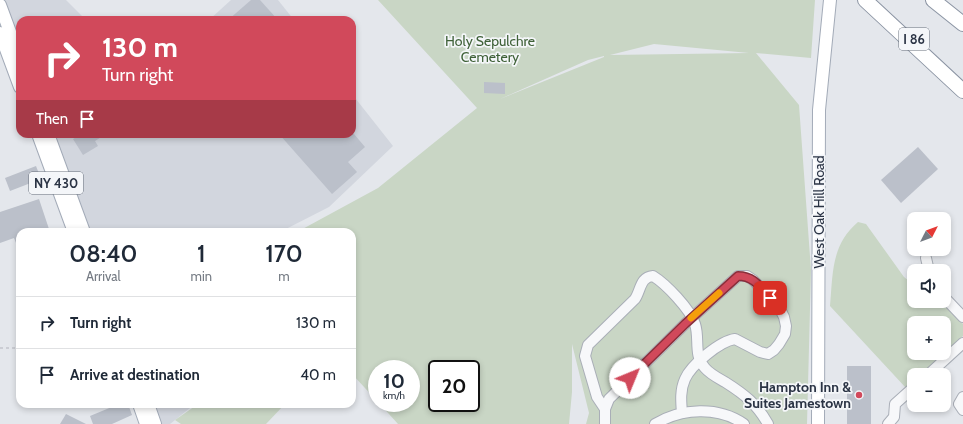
<!DOCTYPE html>
<html lang="en">
<head>
<meta charset="utf-8">
<style>
	body { margin:0; font-family:Cabin,sans-serif; background:#f2f2f3; color:#1f2937; height:100vh; display:flex; flex-direction:column; font-size:15px; white-space:nowrap }
	* { box-sizing:border-box; margin:0 }
	p { font-size:13px; color:#747a83 }
	.icon { flex:none; width:22px; height:22px; fill:none; stroke:currentColor; stroke-width:2; stroke-linecap:round; stroke-linejoin:round }
	.map { position:relative; flex:1; overflow:hidden }
	.details { position:absolute; left:16px; top:228px; width:340px; height:180px; display:flex; flex-direction:column; background:#fff; border-radius:12px; box-shadow:0 2px 6px #0003 }
	.details>* { flex:none }
	.top-card { position:absolute; left:16px; top:16px; width:340px; height:122px; border-radius:12px; box-shadow:0 2px 6px #0003; background:#d1495b; color:#fff; overflow:hidden }
	.needle { width:26px; rotate:48deg }
	.tools { position:absolute; left:907px; top:212px; display:grid; gap:8px }
	.tools a { display:grid; place-items:center; width:44px; height:44px; border-radius:8px; background:#fff; box-shadow:0 2px 6px #0003; font-size:20px }
	.speed { position:absolute; left:368px; top:360px; display:flex; gap:8px; font-size:20px; font-weight:700; text-align:center }
	.speed>* { display:grid; place-content:center; width:52px; height:52px; border-radius:50%; background:#fff; box-shadow:0 2px 6px #0003; line-height:1 }
	.speed small { font-size:10px; font-weight:400 }
	.speed .limit { border:2px solid #111; border-radius:6px; background:#fff; color:#111 }
	.pin { position:absolute; display:grid; place-items:center; width:34px; height:34px; color:#fff; margin:-17px; border-radius:8px; box-shadow:0 2px 6px #0006 }
	.me { position:absolute; width:44px; margin:-22px; rotate:45deg; stroke-linejoin:round; filter:drop-shadow(0 0 3px #0008) }
	.turn { display:flex; align-items:center; gap:14px; height:84px; padding:0 20px; font-size:18px }
	.turn .icon { width:52px; height:52px; stroke-width:2.5 }
	.turn b { display:block; font-size:28px; line-height:34px }
	.then { display:flex; align-items:center; height:38px; padding:0 20px; background:#0003; gap:8px; font-size:15px }
	.eta { display:flex; justify-content:space-evenly; align-items:center; height:68px; text-align:center }
	.eta b { font-size:24px; font-weight:600; line-height:28px }
	ul { padding:0; list-style:none }
	li { display:flex; align-items:center; gap:12px; height:52px; padding:0 20px; border-top:1px solid #e0e1e3 }
	li div { flex:1 }
	li b { display:block; font-size:15px }
	li em { font-style:normal }
	.map>svg:first-child { display:block }
	.built { fill:#d2d6de }
	.green { fill:#c9d6c5; fill-rule:evenodd }
	.building { fill:#bbc0ca }
	.lines { fill:none; stroke-linecap:round; stroke-linejoin:round }
	.minor-casing { stroke:#a9aeb7; stroke-width:12 }
	.major-casing { stroke:#a3abb8; stroke-width:14 }
	.highway-casing { stroke:#8b94a3; stroke-width:16 }
	.path { stroke:#c2c5cb; stroke-width:1.5; stroke-dasharray:3 3; stroke-linecap:butt }
	.minor { stroke:#f7f8fa; stroke-width:10 }
	.major { stroke:#fff; stroke-width:12 }
	.highway { stroke:#fff; stroke-width:14 }
	.route-casing { stroke:#882f3b; stroke-width:10 }
	.route { stroke:#d1495b; stroke-width:7 }
	.slow { stroke:#f59e0b; stroke-width:7 }
	.poi-dot { fill:#d1495b; stroke:#f4f6f9; stroke-width:1.5 }
	.labels { text-anchor:middle; dominant-baseline:central; stroke-width:3.5; stroke-linejoin:round; paint-order:stroke }
	.shield { fill:#f4f6f9; stroke:#676e7b; stroke-width:1 }
	.shield-label { font-size:13px; font-weight:bold; fill:#2b3445 }
	.park-label { font-size:14px; fill:#3f6138; stroke:#f4f6f9 }
	.street-label { font-size:14px; fill:#2b3445; stroke:#f4f6f9 }
	.poi-label { font-size:14px; font-weight:bold; fill:#2b3445; stroke:#f4f6f9; text-anchor:end }
</style>
</head>
<body>
<div class="map">
<svg width="963" height="424" viewBox="0 0 963 424">
	<rect width="100%" height="100%" fill="#e4e7ec"/>
	<g class="built">
		<polygon points="4,0 66,0 86,20 20,20 20,45"/>
		<polygon points="231,0 278,0 294,20 209,20"/>
		<polygon points="352,94 393,146 329,207 280,232 89,232 53,134 352,134"/>
		<polygon points="153,404 195,404 170,424 161,424"/>
	</g>
	<g class="green">
		<path d="M378 0H815L811 58 756 53 799 105 811 270 807 424H586L589 413 572 344V392L569 424H398L379 403H411V369H377V401L352 374V232H297L378 188 477 108ZM654 44 749 53H750L610 55ZM604 56V57L500 99 588 60ZM437 369H471V403H437Z"/>
		<path d="M858 222 866 224 904 277 914 285V301H942L963 324V336L921 375H914V381L906 388 830 306C833 273 831 245 858 222ZM914 323H944V353H914Z"/>
		<polygon points="198,404 285,404 266,424 181,424 175,420"/>
	</g>
	<g class="building">
		<polygon points="251,0 260,0 278,20 228,20"/>
		<polygon points="484,82 505,83 505,94 484,93"/>
		<polygon points="82,134 106,134 95,141 98,146 83,155 73,139"/>
		<polygon points="279,134 354,134 365,147 348,162 357,172 332,194"/>
		<polygon points="918,147 938,169 901,203 881,180"/>
		<polygon points="36,166 41,179 10,191 5,178"/>
		<polygon points="39,199 50,232 20,232 20,253 14,238 0,243 0,212"/>
		<rect x="847" y="366" width="24" height="58"/>
		<polygon points="119,404 128,404 132,415 112,424 93,424 90,416"/>
		<polygon points="66,414 86,424 60,424"/>
	</g>
	<g class="lines">
		<defs>
			<g id="minor">
				<polyline points="926,258 929,271"/>
				<polyline points="944,297 963,317"/>
				<polyline points="928,375 963,343"/>
				<polyline points="963,397 959,404 963,410"/>
				<path d="M605 409 597 397 585 356 588 345 635 299C641 290 640 277 653 276 666 284 690 309 695 324 700 339 693 355 705 368 710 374 718 378 725 382 744 394 757 404 768 424"/>
				<path d="M605 424V409L609 399 685 324 738 276H747L753 280 779 307 784 317 786 326 785 334 779 344 774 350 768 354 760 352 735 339C720 341 691 365 685 379 680 390 681 401 682 413"/>
				<path d="M655 424C682 408 718 406 744 424"/>
				<polyline points="888,424 894,417 895,404 914,387"/>
			</g>
			<g id="major">
				<polyline points="0,5 20,59"/>
				<polyline points="0,33 20,87"/>
				<polyline points="38,134 74,232"/>
				<polyline points="48,134 84,232"/>
				<polyline points="139,404 146,424"/>
				<polyline points="148,404 155,424"/>
				<polyline points="818,424 819,110 830,0"/>
			</g>
			<g id="highway">
				<polyline points="865,0 963,91"/>
				<polyline points="933,0 963,24"/>
			</g>
		</defs>
		<use href="#minor" class="minor-casing"/>
		<use href="#major" class="major-casing"/>
		<use href="#highway" class="highway-casing"/>
		<polyline class="path" points="0,348 20,348"/>
		<use href="#minor" class="minor"/>
		<use href="#major" class="major"/>
		<use href="#highway" class="highway"/>
	</g>
	<g class="lines">
		<defs>
			<path id="route" d="M630 378 685 324 738 276C754 276 760 287 770 298"/>
		</defs>
		<use href="#route" class="route-casing"/>
		<use href="#route" class="route"/>
		<polyline class="slow" points="691,318 719,293"/>
	</g>
	<circle class="poi-dot" cx="859" cy="395" r="4"/>
	<g class="labels">
		<g class="shield">
			<rect x="899" y="28" width="30" height="22" rx="3"/>
			<rect x="29" y="172" width="54" height="22" rx="3"/>
		</g>
		<g class="shield-label">
			<text x="914" y="39">I 86</text>
			<text x="56" y="183">NY 430</text>
		</g>
		<g class="park-label">
			<text x="490" y="41">Holy Sepulchre<tspan x="490" dy="16">Cemetery</tspan></text>
		</g>
		<g class="street-label">
			<text transform="translate(819 212) rotate(-90)">West Oak Hill Road</text>
		</g>
		<g class="poi-label">
			<text x="851" y="387">Hampton Inn &amp;<tspan x="851" dy="16">Suites Jamestown</tspan></text>
		</g>
	</g>
</svg>
<div class="tools">
<a><svg class="needle" viewBox="-14 -14 28 28"><path d="M0-13l5 13h-10z" fill="#e53935"/><path d="M0 13l5-13h-10z" fill="#747a83"/></svg></a>
<a><svg class="icon" aria-label="sound" viewBox="0 0 24 24"><path d="M4 9h4l5-4v14l-5-4H4zM17 9q2 3 0 6"/></svg></a>
<a>+</a>
<a>−</a>
</div>
<div class="speed"><div>10<small>km/h</small></div><div class="limit">20</div></div>
<div class="pin" style="left:770px;top:298px;background:#d93025"><svg class="icon" aria-label="arrive" viewBox="0 0 24 24"><path d="M6 21V4h12l-3 4 3 4H6"/></svg></div>
<svg class="me" style="left:630px;top:378px" viewBox="-20 -20 40 40"><circle r="19" fill="#fff"/><path d="M0-13L10 11 0 6-10 11z" fill="#d1495b"/></svg>
<div class="top-card">
<div class="turn"><svg class="icon" aria-label="right" viewBox="0 0 24 24"><path d="M7 20v-9h11M14 6l5 5-5 5"/></svg><div><b>130 m</b>Turn right</div></div>
<div class="then">Then<svg class="icon" aria-label="arrive" viewBox="0 0 24 24"><path d="M6 21V4h12l-3 4 3 4H6"/></svg></div>
</div>
<section class="details">
<div class="eta">
<div><b>08:40</b><p>Arrival</p></div>
<div><b>1</b><p>min</p></div>
<div><b>170</b><p>m</p></div>
</div>
<ul>
<li><svg class="icon" aria-label="right" viewBox="0 0 24 24"><path d="M7 20v-9h11M14 6l5 5-5 5"/></svg><div><b>Turn right</b></div><em>130 m</em></li>
<li><svg class="icon" aria-label="arrive" viewBox="0 0 24 24"><path d="M6 21V4h12l-3 4 3 4H6"/></svg><div><b>Arrive at destination</b></div><em>40 m</em></li>
</ul>
</section>
</div>
</body>
</html>
